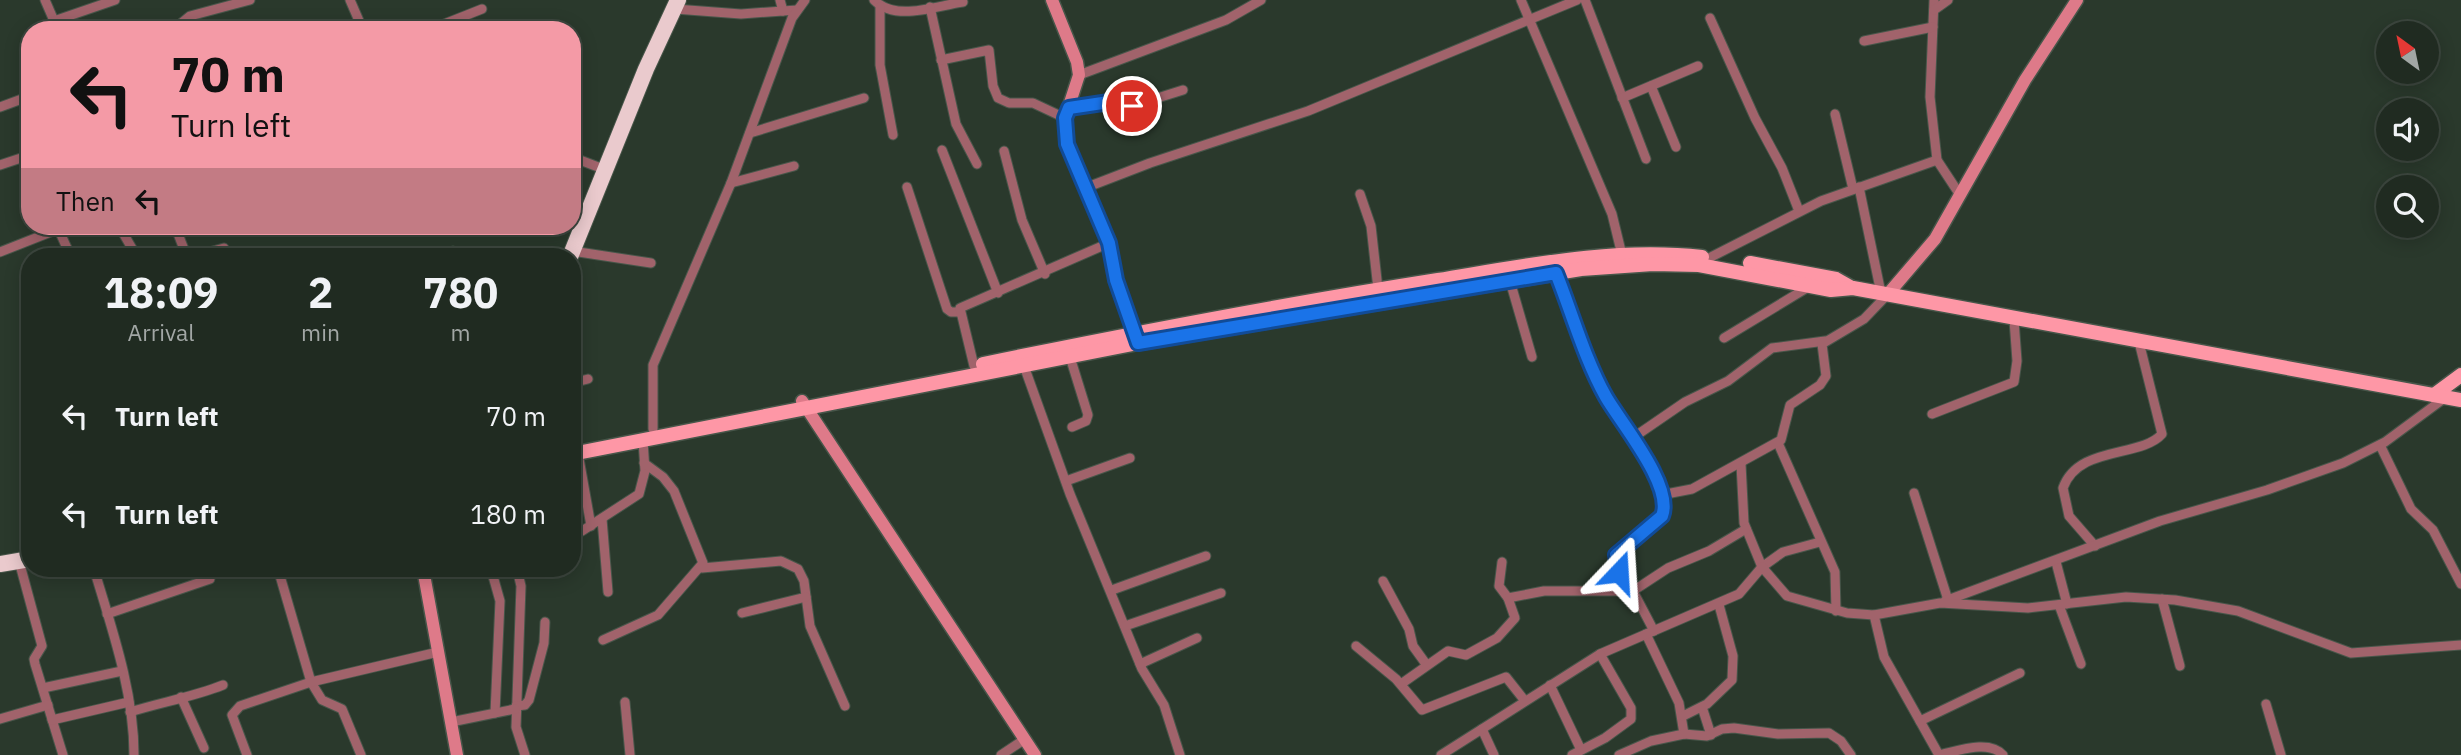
<!DOCTYPE html>
<html lang="en">
<head>
<meta charset="utf-8">
<style>
	body { margin:0; font-family:"IBM Plex Sans",sans-serif; background:#28332a; color:#f1f3f6; height:100vh; display:flex; flex-direction:column; font-size:26px; white-space:nowrap }
	* { box-sizing:border-box; margin:0 }
	p { font-size:23px; color:#a2a7a5 }
	.icon { flex:none; width:38px; height:38px; fill:none; stroke:currentColor; stroke-width:2; stroke-linecap:round; stroke-linejoin:round }
	.map { position:relative; flex:1; overflow:hidden }
	.panel { position:absolute; left:21px; top:248px; width:560px; height:329px; display:flex; flex-direction:column; background:#202b21; border-radius:28px; box-shadow:0 4px 18px #0003,0 0 0 2px #3d473f }
	.panel>* { flex:none }
	.guide { position:absolute; left:21px; top:21px; width:560px; height:214px; border-radius:28px; box-shadow:0 4px 18px #0003,0 0 0 2px #3d473f; background:#f49aa6; color:#111; overflow:hidden }
	.needle { width:46px; rotate:327deg }
	.fabs { position:absolute; left:2376px; top:21px; display:grid; gap:14px }
	.fabs a { display:grid; place-items:center; width:63px; height:63px; border-radius:50%; background:#202b21; box-shadow:0 4px 18px #0003,0 0 0 2px #3d473f; font-size:35px }
	.pin { position:absolute; display:grid; place-items:center; width:60px; height:60px; color:#fff; margin:-30px; border:4px solid #fff; border-radius:50%; box-shadow:0 2px 7px #0007 }
	.me { position:absolute; width:77px; margin:-38px; rotate:20deg; stroke-linejoin:round; filter:drop-shadow(0 0 5px #0008) }
	.turn { display:flex; align-items:center; gap:24px; height:147px; padding:0 35px; font-size:32px }
	.turn .icon { width:91px; height:91px; stroke-width:2.5 }
	.turn b { display:block; font-size:49px; line-height:60px }
	.then { display:flex; align-items:center; height:66px; padding:0 35px; background:#0003; gap:14px; font-size:26px }
	.eta { display:flex; justify-content:space-evenly; align-items:center; height:119px; text-align:center }
	.eta b { font-size:42px; font-weight:700; line-height:49px }
	ul { padding:0; list-style:none }
	li { display:flex; align-items:center; gap:21px; height:98px; padding:0 35px }
	li div { flex:1 }
	li b { display:block; font-size:26px }
	li em { font-style:normal }
	.map>svg:first-child { display:block }
	.lines { fill:none; stroke-linecap:round; stroke-linejoin:round }
	.street-casing { stroke:#48564a; stroke-width:11 }
	.secondary-casing { stroke:#48564a; stroke-width:15 }
	.primary-casing { stroke:#48564a; stroke-width:17 }
	.highway-casing { stroke:#48564a; stroke-width:18 }
	.street { stroke:#a1636b; stroke-width:9 }
	.secondary { stroke:#de7a89; stroke-width:12 }
	.primary { stroke:#fe97a6; stroke-width:14 }
	.highway { stroke:#eacacd; stroke-width:16 }
	.route-casing { stroke:#114b97; stroke-width:18 }
	.route { stroke:#1a73e8; stroke-width:12 }
</style>
</head>
<body>
<div class="map">
<svg width="2461" height="755" viewBox="0 0 2461 755">
	<rect width="100%" height="100%" fill="#2a392c"/>
	<g class="lines">
		<defs>
			<g id="street">
				<polyline points="45,0 58,30"/>
				<polyline points="350,0 363,30"/>
				<polyline points="780,0 783,11"/>
				<path d="M874 0C896 22 935 6 963 2"/>
				<polyline points="1521,0 1612,214 1622,255"/>
				<polyline points="1585,0 1646,159"/>
				<polyline points="1934,0 1930,97 1937,160 1960,195"/>
				<polyline points="880,7 880,65 893,135"/>
				<polyline points="930,7 956,124 977,164"/>
				<polyline points="675,9 741,14 797,10"/>
				<polyline points="1934,10 1948,0"/>
				<polyline points="1710,18 1755,118 1782,168 1799,211"/>
				<polyline points="54,21 115,0"/>
				<polyline points="173,30 190,16 250,0"/>
				<polyline points="429,30 482,9"/>
				<polyline points="1864,41 1933,27"/>
				<polyline points="941,60 989,50 993,86 998,98 1009,103 1033,103 1065,118"/>
				<polyline points="1079,75 1226,20 1261,0"/>
				<polyline points="1651,86 1676,147"/>
				<polyline points="1622,98 1698,66"/>
				<polyline points="0,107 30,96"/>
				<polyline points="1069,108 1109,102 1132,106 1183,90"/>
				<polyline points="1835,114 1853,189"/>
				<polyline points="750,133 864,98"/>
				<polyline points="942,150 998,293"/>
				<polyline points="1004,151 1022,220 1045,274"/>
				<polyline points="572,157 606,170"/>
				<polyline points="0,165 30,155"/>
				<polyline points="731,183 794,166"/>
				<polyline points="907,187 947,309 951,312 959,312"/>
				<polyline points="1859,187 1881,293"/>
				<polyline points="1085,188 1150,163 1308,111 1577,0"/>
				<polyline points="1360,194 1371,226 1378,289"/>
				<polyline points="119,226 137,257"/>
				<polyline points="175,226 187,257"/>
				<polyline points="58,228 71,257"/>
				<polyline points="453,251 453,257"/>
				<polyline points="572,251 651,263"/>
				<polyline points="0,252 66,226"/>
				<polyline points="191,257 224,248"/>
				<polyline points="1709,258 1821,201 1937,160"/>
				<path d="M1556 273C1572 313 1586 354 1604 393 1617 421 1675 483 1662 516L1616 555 1623 591"/>
				<polyline points="1510,281 1532,357"/>
				<polyline points="1724,338 1810,286"/>
				<polyline points="1070,357 1088,415 1086,421 1072,427"/>
				<polyline points="974,366 960,308 1109,243"/>
				<polyline points="1024,366 1070,494 1142,669 1164,705 1180,755"/>
				<polyline points="572,383 588,379"/>
				<polyline points="1932,414 2014,382 2017,361 2014,320"/>
				<polyline points="653,429 653,365 731,183 792,18 805,0"/>
				<polyline points="1634,437 1685,402 1728,381 1772,348 1825,341"/>
				<polyline points="1778,443 1835,572 1836,611"/>
				<polyline points="2380,445 2411,509 2433,530 2461,584"/>
				<polyline points="578,453 591,526"/>
				<polyline points="1741,464 1744,523 1762,567 1783,552 1820,542"/>
				<polyline points="1066,481 1130,458"/>
				<polyline points="1914,493 1948,600"/>
				<polyline points="1661,495 1692,489 1781,440 1790,405 1820,385 1826,376 1822,344 1864,319 1888,294"/>
				<polyline points="602,519 608,592"/>
				<polyline points="572,533 582,531 639,494 645,471 643,440"/>
				<path d="M2095 546 2069 516 2063 488C2078 445 2141 458 2162 434L2139 342"/>
				<polyline points="19,561 42,646 34,659 35,664 63,755"/>
				<polyline points="1502,562 1499,586 1508,598 1544,591 1633,591 1668,568 1709,551 1746,529"/>
				<polyline points="2056,562 2067,604"/>
				<polyline points="702,568 781,561 798,569 804,581 810,626 845,706"/>
				<path d="M94 569C112 629 134 692 134 755"/>
				<polyline points="278,569 311,682 322,700 342,709 361,755"/>
				<polyline points="491,569 500,601 495,713"/>
				<polyline points="517,569 521,586 516,727 525,755"/>
				<polyline points="1383,581 1409,629 1413,646 1426,664"/>
				<polyline points="1112,590 1206,556"/>
				<polyline points="1633,591 1654,631"/>
				<polyline points="2162,599 2180,666"/>
				<polyline points="1945,601 2160,521 2267,490 2343,463 2385,442 2446,397"/>
				<polyline points="2059,605 2081,664"/>
				<polyline points="742,613 806,597"/>
				<polyline points="107,614 210,579"/>
				<polyline points="1874,615 1884,657 1939,755"/>
				<polyline points="1125,626 1221,593"/>
				<polyline points="1646,634 1679,703 1684,734"/>
				<polyline points="603,640 658,615 703,563 674,491 663,477 644,463"/>
				<polyline points="1356,646 1396,679 1422,710 1506,677 1525,701"/>
				<polyline points="1140,664 1197,638"/>
				<polyline points="1401,684 1448,651 1466,655 1497,638 1515,618 1508,598"/>
				<polyline points="1550,685 1581,750"/>
				<polyline points="43,688 122,671"/>
				<polyline points="181,697 204,748"/>
				<polyline points="625,702 630,755"/>
				<polyline points="2266,704 2281,755"/>
				<polyline points="516,706 525,705 529,700 544,643 545,622"/>
				<polyline points="1702,707 1711,735"/>
				<path d="M130 712C162 702 193 697 223 685"/>
				<polyline points="1683,716 1707,704 1732,680 1733,656 1719,605"/>
				<polyline points="0,719 48,705"/>
				<polyline points="52,720 129,702"/>
				<polyline points="1920,721 2020,673"/>
				<polyline points="451,722 515,709"/>
				<polyline points="1482,729 1494,755"/>
				<polyline points="247,755 232,715 240,706 311,682 438,652"/>
				<polyline points="1001,755 1025,739"/>
				<polyline points="1441,755 1600,654 1739,594 1762,567 1787,596 1847,613 1874,615 1940,603 2028,608 2126,597 2175,600 2238,611 2351,653 2461,645"/>
				<polyline points="1572,755 1605,738 1631,719 1631,708 1600,654"/>
				<polyline points="1619,755 1651,741 1684,734 1707,736 1722,729 1734,728 1778,734 1829,733 1841,741 1851,755"/>
				<path d="M1939 755C1958 751 1989 739 2003 755"/>
			</g>
			<g id="secondary">
				<polyline points="1052,0 1077,62 1079,75 1065,118 1067,143 1109,243 1116,280 1138,343"/>
				<polyline points="1888,294 1935,239 2025,80 2077,0"/>
				<polyline points="802,401 1035,755"/>
				<polyline points="423,569 457,755"/>
			</g>
			<g id="primary">
				<polyline points="1750,263 1836,279 1852,288"/>
				<path d="M983 364C1134 333 1285 304 1438 280 1524 266 1614 247 1702 257"/>
				<polyline points="2434,395 2461,375"/>
				<polyline points="572,454 1138,343 1581,269 1653,264 1699,265 1831,290 1853,288 2461,400"/>
			</g>
			<g id="highway">
				<polyline points="570,257 646,69 678,0"/>
				<polyline points="0,564 30,559"/>
			</g>
		</defs>
		<use href="#street" class="street-casing"/>
		<use href="#secondary" class="secondary-casing"/>
		<use href="#primary" class="primary-casing"/>
		<use href="#highway" class="highway-casing"/>
		<use href="#street" class="street"/>
		<use href="#secondary" class="secondary"/>
		<use href="#primary" class="primary"/>
		<use href="#highway" class="highway"/>
	</g>
	<g class="lines">
		<defs>
			<path id="route" d="M1132 106 1109 102 1069 108 1065 118 1067 144 1109 243 1116 280 1138 343 1556 273C1572 313 1585 360 1606 397 1621 423 1674 486 1662 516L1616 555 1619 572"/>
		</defs>
		<use href="#route" class="route-casing"/>
		<use href="#route" class="route"/>
	</g>
</svg>
<div class="fabs">
<a><svg class="needle" viewBox="-14 -14 28 28"><path d="M0-13l5 13h-10z" fill="#e53935"/><path d="M0 13l5-13h-10z" fill="#a2a7a5"/></svg></a>
<a><svg class="icon" aria-label="sound" viewBox="0 0 24 24"><path d="M4 9h4l5-4v14l-5-4H4zM17 9q2 3 0 6"/></svg></a>
<a><svg class="icon" aria-label="search" viewBox="0 0 24 24"><circle cx="10" cy="10" r="6"/><path d="M15 15l6 6"/></svg></a>
</div>
<div class="pin" style="left:1132px;top:106px;background:#d93025"><svg class="icon" aria-label="arrive" viewBox="0 0 24 24"><path d="M6 21V4h12l-3 4 3 4H6"/></svg></div>
<svg class="me" style="left:1619px;top:572px" viewBox="-20 -20 40 40"><path d="M0-17L14 15 0 8-14 15z" fill="#1a73e8" stroke="#fff" stroke-width="4"/></svg>
<div class="guide">
<div class="turn"><svg class="icon" aria-label="left" viewBox="0 0 24 24"><path d="M17 20v-9H6M10 6l-5 5 5 5"/></svg><div><b>70 m</b>Turn left</div></div>
<div class="then">Then<svg class="icon" aria-label="left" viewBox="0 0 24 24"><path d="M17 20v-9H6M10 6l-5 5 5 5"/></svg></div>
</div>
<section class="panel">
<div class="eta">
<div><b>18:09</b><p>Arrival</p></div>
<div><b>2</b><p>min</p></div>
<div><b>780</b><p>m</p></div>
</div>
<ul>
<li><svg class="icon" aria-label="left" viewBox="0 0 24 24"><path d="M17 20v-9H6M10 6l-5 5 5 5"/></svg><div><b>Turn left</b></div><em>70 m</em></li>
<li><svg class="icon" aria-label="left" viewBox="0 0 24 24"><path d="M17 20v-9H6M10 6l-5 5 5 5"/></svg><div><b>Turn left</b></div><em>180 m</em></li>
</ul>
</section>
</div>
</body>
</html>
